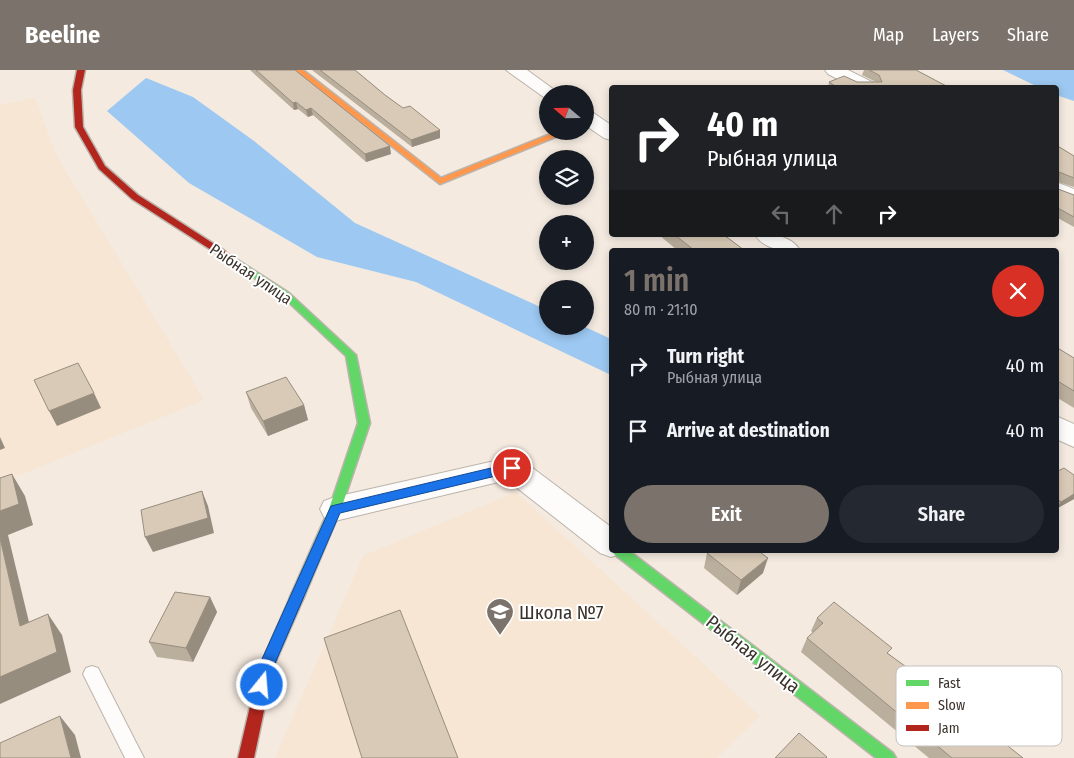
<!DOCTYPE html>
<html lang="en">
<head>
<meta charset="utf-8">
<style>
	body { margin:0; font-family:"Fira Sans Condensed",sans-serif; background:#242831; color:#f1f3f6; height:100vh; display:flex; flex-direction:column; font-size:19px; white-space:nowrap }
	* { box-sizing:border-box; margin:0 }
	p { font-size:16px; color:#9ea1a6 }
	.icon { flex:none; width:28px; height:28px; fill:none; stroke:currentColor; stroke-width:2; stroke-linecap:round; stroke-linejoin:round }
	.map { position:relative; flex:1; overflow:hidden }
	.panel { position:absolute; left:609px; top:178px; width:450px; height:305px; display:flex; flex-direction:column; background:#171b24; border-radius:5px; box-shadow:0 2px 8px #0003 }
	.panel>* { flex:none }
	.guide { position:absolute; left:609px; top:15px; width:450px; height:152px; border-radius:5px; box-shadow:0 2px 8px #0003; background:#202124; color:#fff; overflow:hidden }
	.needle { width:32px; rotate:290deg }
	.controls { position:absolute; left:539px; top:15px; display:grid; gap:10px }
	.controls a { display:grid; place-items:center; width:55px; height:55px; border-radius:50%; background:#171b24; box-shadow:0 2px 8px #0003; font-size:25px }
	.pin { position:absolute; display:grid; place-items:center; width:42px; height:42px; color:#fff; margin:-21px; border:2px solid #fff; border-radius:50%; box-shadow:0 1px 5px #0007 }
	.me { position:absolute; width:55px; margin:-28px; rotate:17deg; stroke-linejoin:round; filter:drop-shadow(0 0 4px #0008) }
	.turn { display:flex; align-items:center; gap:18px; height:105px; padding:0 15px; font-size:22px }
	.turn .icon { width:65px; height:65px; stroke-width:2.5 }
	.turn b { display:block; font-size:35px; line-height:42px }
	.lanes { display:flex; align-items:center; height:48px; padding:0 15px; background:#0003; justify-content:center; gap:25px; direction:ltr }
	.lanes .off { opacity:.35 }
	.round { display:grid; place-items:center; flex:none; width:52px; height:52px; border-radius:26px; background:#242831 }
	.head { display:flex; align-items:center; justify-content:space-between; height:85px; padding:0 15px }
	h1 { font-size:30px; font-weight:600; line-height:38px; color:#7b736b }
	.button { display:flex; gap:10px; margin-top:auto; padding:10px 15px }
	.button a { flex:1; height:58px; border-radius:30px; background:#7b736b; color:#fff; font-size:20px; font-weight:600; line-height:58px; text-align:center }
	.button a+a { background:#242831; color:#f1f3f6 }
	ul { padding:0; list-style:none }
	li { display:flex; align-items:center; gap:15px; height:65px; padding:0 15px }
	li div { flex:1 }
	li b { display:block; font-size:19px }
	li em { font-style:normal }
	header { display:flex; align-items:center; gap:30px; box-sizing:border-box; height:70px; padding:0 25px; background:#7b736b; color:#fff }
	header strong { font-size:24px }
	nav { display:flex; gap:28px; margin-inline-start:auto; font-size:18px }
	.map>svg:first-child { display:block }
	.built { fill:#f6e6d3 }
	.water { fill:#9cc8f1 }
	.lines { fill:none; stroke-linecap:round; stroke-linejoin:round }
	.lane-casing { stroke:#bbb4ac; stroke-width:2 }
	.street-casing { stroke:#bbb4ac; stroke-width:2 }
	.fast-casing { stroke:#bbb4ac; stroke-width:3 }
	.slow-casing { stroke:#bbb4ac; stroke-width:3 }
	.jam-casing { stroke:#bbb4ac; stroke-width:3 }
	.lane { fill:#fdfcfa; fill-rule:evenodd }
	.street { fill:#fdfcfa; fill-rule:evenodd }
	.fast { fill:#63d668; fill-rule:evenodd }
	.slow { fill:#ff974d; fill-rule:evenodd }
	.jam { fill:#b3261e; fill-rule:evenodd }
	.wall { fill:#baae9d }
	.shaded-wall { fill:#978d7f }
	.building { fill:#d8cab6; stroke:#978d7f }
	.route { fill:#1a73e8; stroke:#114b97 }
	.labels { text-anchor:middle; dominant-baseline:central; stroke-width:4; stroke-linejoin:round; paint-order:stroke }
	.street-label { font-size:16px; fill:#3a332c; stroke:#fff }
	.near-poi-label { font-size:19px; fill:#3a332c; stroke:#fff; text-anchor:start }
	.near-street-label { font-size:19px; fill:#3a332c; stroke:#fff }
	.key { fill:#fff; stroke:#c4c2c0; stroke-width:1 }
	.key-label { font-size:14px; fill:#3a332c }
</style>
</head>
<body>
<header>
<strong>Beeline</strong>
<nav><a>Map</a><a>Layers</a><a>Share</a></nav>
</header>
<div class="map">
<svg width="1074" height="688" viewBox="0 0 1074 688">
	<rect width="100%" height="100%" fill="#f4eae0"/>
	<g class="built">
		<polygon points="35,28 55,83 204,330 0,413 0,35"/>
		<polygon points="516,422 760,646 717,688 275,688 363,486"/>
	</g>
	<g class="water">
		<polygon points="1003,0 1074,0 1074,31 1056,25 1056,18 1038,17"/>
		<polygon points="146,8 193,27 254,71 355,153 547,240 548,256 583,256 611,269 611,305 416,212 317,187 189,113 107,41"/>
	</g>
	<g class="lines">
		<defs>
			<polygon id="lane" points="92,596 98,598 144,688 125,688 83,604 86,598"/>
			<g id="street">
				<polygon points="506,0 527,0 560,24 548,24 548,29 545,28"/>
				<polygon points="825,0 848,0 876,14 879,18 855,18 828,4"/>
				<polygon points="585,40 592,42 611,55 611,70 604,68 585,55"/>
				<polygon points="1056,112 1074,119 1074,133 1056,126"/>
				<path d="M755 165C773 165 789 164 800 180 782 180 766 181 755 165Z"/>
				<polygon points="1056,346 1074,354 1074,377 1056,369"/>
				<polygon points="512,387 522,390 611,457 611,480 624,480 622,483 611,487 600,483 507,410 335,451 324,447 320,439 324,431 335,427"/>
			</g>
			<g id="fast">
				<polygon points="222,180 289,223 356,285 370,353 341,439 304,527 302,531 297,533 292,531 290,527 329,439 358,353 346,286 283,227 219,185 219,181"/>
				<polygon points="613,480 628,480 893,683 896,688 876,688 614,484"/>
			</g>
			<polygon id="slow" points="295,0 303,0 441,108 558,61 570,61 440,114"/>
			<g id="jam">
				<polygon points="77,0 85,0 81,20 83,57 105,96 138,125 225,181 225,185 219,185 132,129 99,99 75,57 73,20"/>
				<polygon points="297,521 302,523 304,527 273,598 254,688 238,688 259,598 292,523"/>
			</g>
		</defs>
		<use href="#lane" class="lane-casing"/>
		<use href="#street" class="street-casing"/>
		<use href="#fast" class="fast-casing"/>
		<use href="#slow" class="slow-casing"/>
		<use href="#jam" class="jam-casing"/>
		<use href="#lane" class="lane"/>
		<use href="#street" class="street"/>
		<use href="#fast" class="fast"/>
		<use href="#slow" class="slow"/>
		<use href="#jam" class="jam"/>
	</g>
	<g class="wall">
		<polygon points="250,0 295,0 391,84 366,92 313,45 308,47 298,39 294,40"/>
		<polygon points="312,0 355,0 385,25 440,68 412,77"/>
		<polygon points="864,0 916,0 950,18 828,18 829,12 876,12 862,5"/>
		<polygon points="1056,75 1074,86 1074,117 1058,112 1058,119 1074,125 1074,157 1056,147"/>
		<polygon points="659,165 724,165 744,180 677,180"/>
		<polygon points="1056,277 1074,288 1074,338 1056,327"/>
		<polygon points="246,322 304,335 308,350 268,366 251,338"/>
		<polygon points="1056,402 1074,405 1074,429 1056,439"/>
		<polygon points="707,483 763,503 737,525 704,498"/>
		<polygon points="210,527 217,542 193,592 157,587 149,572"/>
		<polygon points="817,548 889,584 1023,688 929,688 801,582 807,568 813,563 811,561"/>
	</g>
	<g class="shaded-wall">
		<polygon points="296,32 298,39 294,40 293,33"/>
		<polygon points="311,38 313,45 308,47 306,40"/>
		<polygon points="440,60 440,68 412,77 411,70"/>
		<polygon points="390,76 391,84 366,92 365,84"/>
		<polygon points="94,323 101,338 57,356 49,341"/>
		<polygon points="304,335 308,350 268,366 263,351"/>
		<polygon points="0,367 5,378 0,380"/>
		<polygon points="12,404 25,426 33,455 8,465 35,577 20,556 0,468 0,441"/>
		<polygon points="202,421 208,436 214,463 153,482 145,467"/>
		<polygon points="1074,424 1074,429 1056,439 1061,432"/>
		<polygon points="768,488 763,503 737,525 741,510"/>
		<polygon points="210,527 217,542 193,592 186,578"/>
		<polygon points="48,544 62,565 71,602 0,634 0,607"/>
		<polygon points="60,646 75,665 81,688 71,688"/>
	</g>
	<g class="building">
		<polygon points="256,0 295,0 390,76 365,84 311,38 306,40 296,32 293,33"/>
		<polygon points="320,0 355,0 385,25 403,38 410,36 440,60 411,70"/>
		<polygon points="869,0 916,0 950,18 838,18 829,12 844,6 857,12 882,12 879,5"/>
		<polygon points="1056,75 1074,86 1074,108 1059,102 1058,119 1074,125 1074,147 1056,137"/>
		<polygon points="675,165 724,165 744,180 694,180"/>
		<polygon points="1056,277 1074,288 1074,321 1056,310"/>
		<polygon points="78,293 94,323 49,341 34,310"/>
		<polygon points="286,307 304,335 263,351 246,322"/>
		<polygon points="1064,398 1074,405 1074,424 1061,432 1056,428 1056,402"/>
		<polygon points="12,404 19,434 0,441 0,408"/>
		<polygon points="202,421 208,448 145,467 141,440"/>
		<polygon points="0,468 20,556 48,544 57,582 0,607"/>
		<polygon points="710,480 757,480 768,488 741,510 707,483"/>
		<polygon points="175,522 210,527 186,578 149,572"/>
		<polygon points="834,532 892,578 887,583 931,615 1023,688 952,688 807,568 823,553 817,548"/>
		<polygon points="400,540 458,688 362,688 324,568"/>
		<polygon points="60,646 71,688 0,688 0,673"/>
		<polygon points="799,663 827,687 826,688 775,688"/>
	</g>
	<polygon class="route" points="512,393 518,398 517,401 340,443 273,598 267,620 262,622 256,620 254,615 258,598 331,436"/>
	<defs>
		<symbol id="school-pin" viewBox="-11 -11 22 30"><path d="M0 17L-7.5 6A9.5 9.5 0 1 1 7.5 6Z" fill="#7b736b" stroke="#fff"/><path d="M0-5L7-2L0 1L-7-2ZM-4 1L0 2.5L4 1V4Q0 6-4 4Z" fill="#fff"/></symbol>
	</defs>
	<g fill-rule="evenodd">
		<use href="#school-pin" x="484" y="526" width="32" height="43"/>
	</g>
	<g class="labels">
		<g class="street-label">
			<text transform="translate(251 204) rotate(34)">Рыбная улица</text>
		</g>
		<g class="near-poi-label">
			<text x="519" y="542">Школа №7</text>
		</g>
		<g class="near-street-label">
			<text transform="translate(753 584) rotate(38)">Рыбная улица</text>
		</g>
	</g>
	<rect x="896" y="596" width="166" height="80" rx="8" class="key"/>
	<rect x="906" y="610" width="23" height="6" fill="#63d668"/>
	<rect x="906" y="632" width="23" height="7" fill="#ff974d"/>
	<rect x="906" y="655" width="23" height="6" fill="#b3261e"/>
	<g class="key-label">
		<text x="938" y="618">Fast</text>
		<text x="938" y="640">Slow</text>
		<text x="938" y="663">Jam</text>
	</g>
</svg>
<div class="controls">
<a><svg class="needle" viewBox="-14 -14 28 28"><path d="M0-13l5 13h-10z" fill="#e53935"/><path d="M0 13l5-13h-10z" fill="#9ea1a6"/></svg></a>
<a><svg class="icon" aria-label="layers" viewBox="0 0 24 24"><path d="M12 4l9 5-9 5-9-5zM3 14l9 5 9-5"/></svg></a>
<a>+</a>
<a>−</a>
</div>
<div class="pin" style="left:512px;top:398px;background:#d93025"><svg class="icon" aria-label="arrive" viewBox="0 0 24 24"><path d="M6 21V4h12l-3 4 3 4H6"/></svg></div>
<svg class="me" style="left:262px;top:615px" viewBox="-20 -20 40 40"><circle r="17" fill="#1a73e8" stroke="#fff" stroke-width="3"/><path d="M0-11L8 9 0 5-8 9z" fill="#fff"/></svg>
<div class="guide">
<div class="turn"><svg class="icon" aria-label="right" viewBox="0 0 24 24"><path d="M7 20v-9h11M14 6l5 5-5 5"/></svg><div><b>40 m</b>Рыбная улица</div></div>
<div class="lanes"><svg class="icon off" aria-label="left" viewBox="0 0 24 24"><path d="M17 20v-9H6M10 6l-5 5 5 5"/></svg><svg class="icon off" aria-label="ahead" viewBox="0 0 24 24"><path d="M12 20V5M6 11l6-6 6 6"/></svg><svg class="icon" aria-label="right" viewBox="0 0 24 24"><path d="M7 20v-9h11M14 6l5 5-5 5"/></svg></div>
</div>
<section class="panel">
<div class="head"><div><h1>1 min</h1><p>80 m · 21:10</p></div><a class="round" style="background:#d93025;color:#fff"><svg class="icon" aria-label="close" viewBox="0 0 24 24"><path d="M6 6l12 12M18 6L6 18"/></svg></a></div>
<ul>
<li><svg class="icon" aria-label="right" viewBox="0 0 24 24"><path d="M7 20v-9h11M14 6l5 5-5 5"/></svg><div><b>Turn right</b><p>Рыбная улица</p></div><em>40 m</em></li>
<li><svg class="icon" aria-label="arrive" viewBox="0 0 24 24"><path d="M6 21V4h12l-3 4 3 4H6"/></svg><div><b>Arrive at destination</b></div><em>40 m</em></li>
</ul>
<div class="button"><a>Exit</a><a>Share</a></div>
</section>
</div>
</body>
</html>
